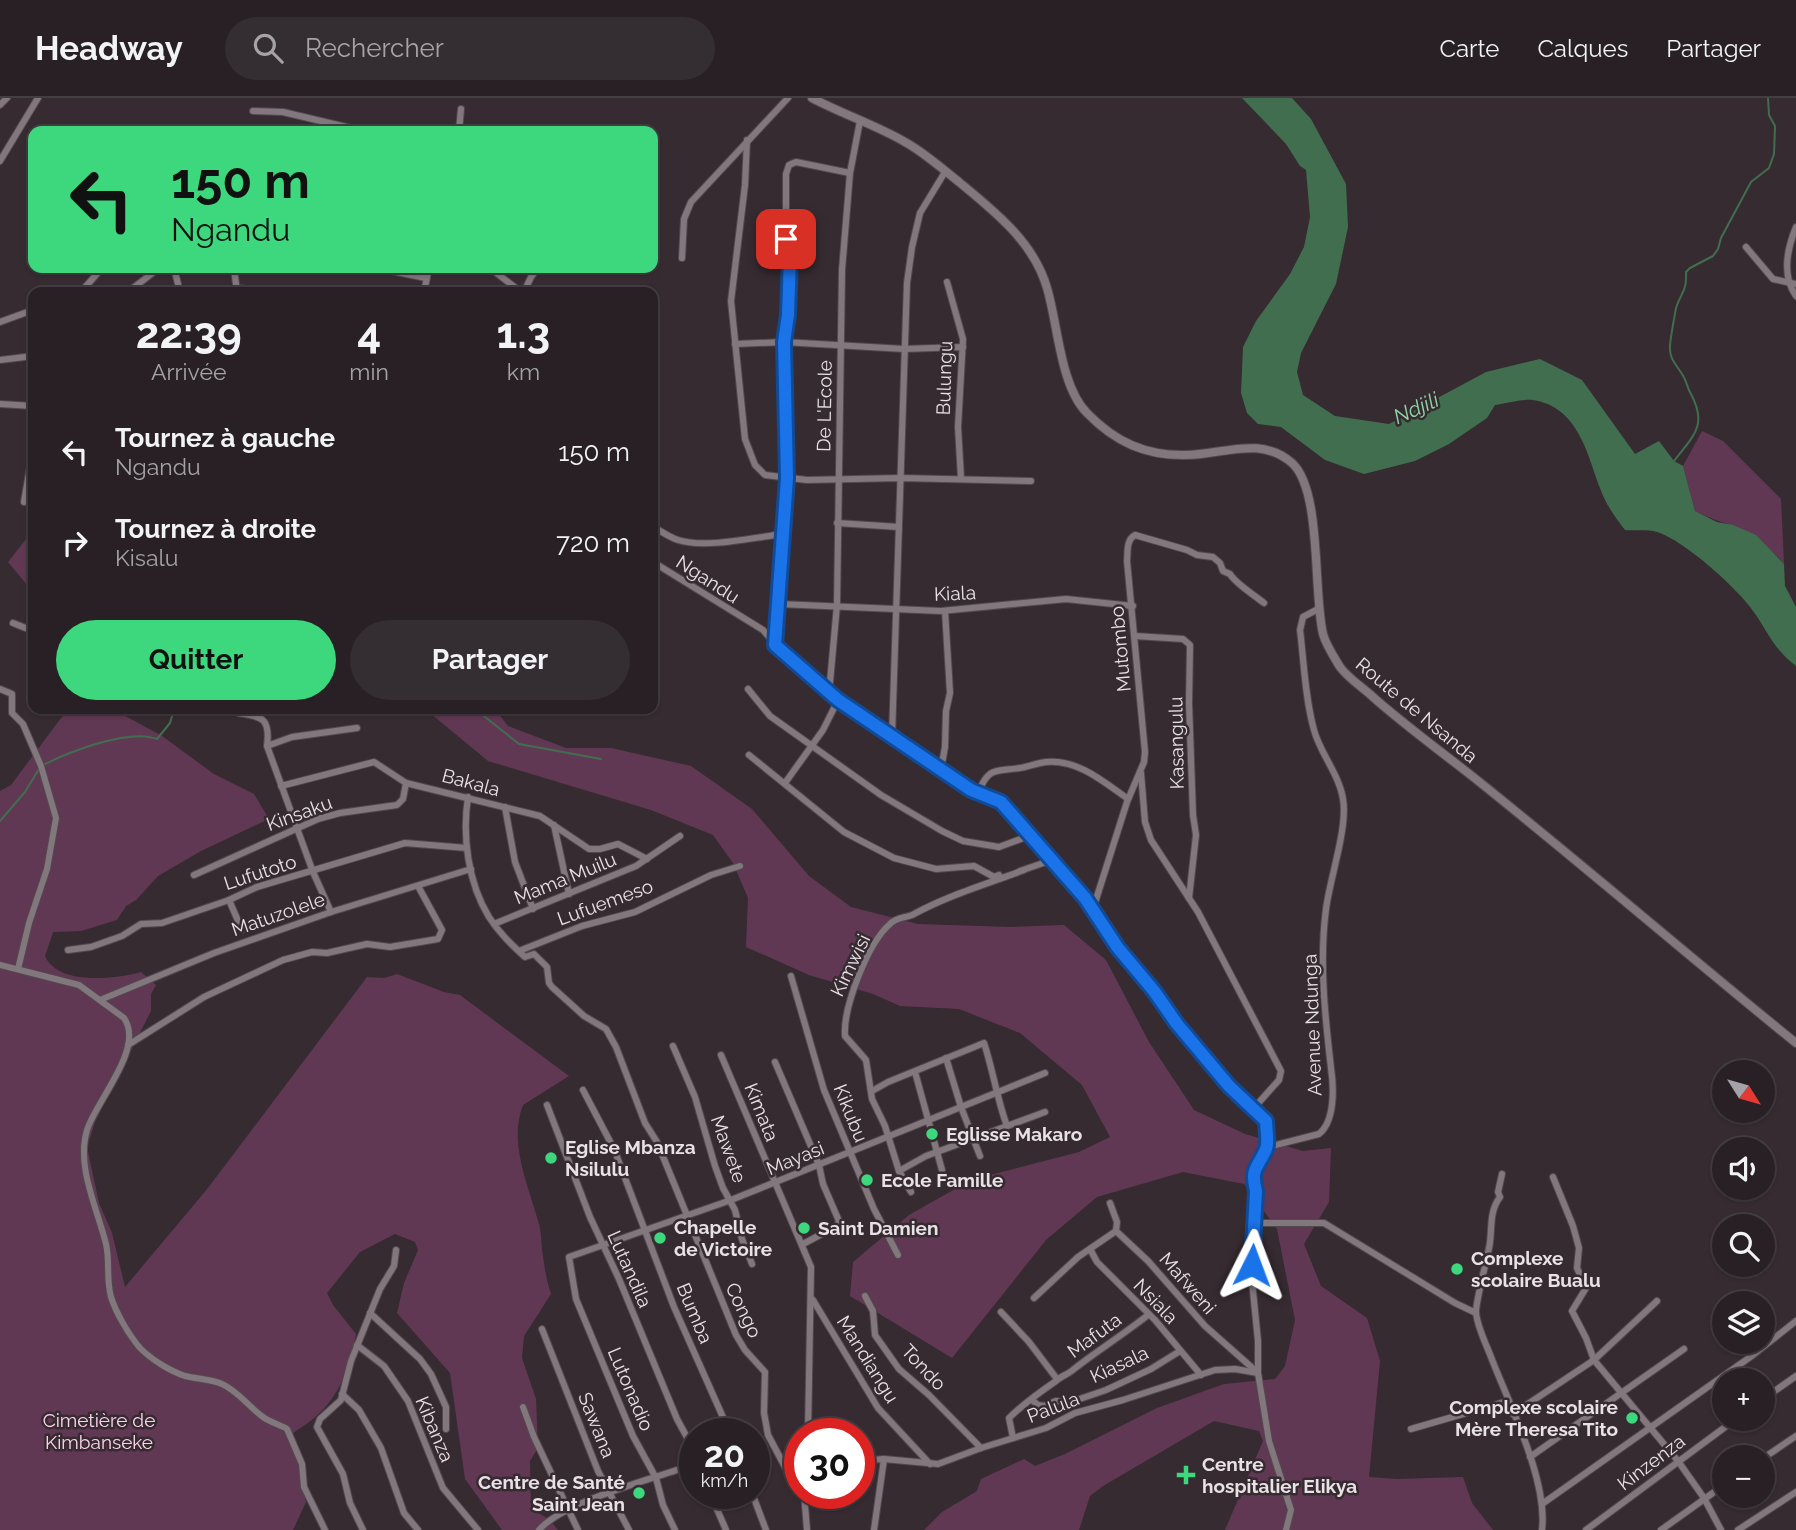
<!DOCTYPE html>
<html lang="fr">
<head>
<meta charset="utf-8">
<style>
	body { margin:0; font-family:Raleway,sans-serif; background:#342d32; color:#f1f3f6; height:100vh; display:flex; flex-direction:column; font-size:26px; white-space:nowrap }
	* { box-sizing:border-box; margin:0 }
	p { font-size:23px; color:#a5a3a7 }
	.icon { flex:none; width:38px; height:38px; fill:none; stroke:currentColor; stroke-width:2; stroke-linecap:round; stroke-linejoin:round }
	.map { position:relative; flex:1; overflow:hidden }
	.panel { position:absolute; left:28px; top:189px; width:630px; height:427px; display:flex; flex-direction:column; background:#282025; border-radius:14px; box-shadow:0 2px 5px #0004,0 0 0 2px #443e42 }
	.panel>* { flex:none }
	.guide { position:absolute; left:28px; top:28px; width:630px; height:147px; border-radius:14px; box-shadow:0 2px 5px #0004,0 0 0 2px #443e42; background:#3dd77e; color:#111; overflow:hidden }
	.needle { width:46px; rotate:127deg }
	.controls { position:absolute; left:1712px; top:962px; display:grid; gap:14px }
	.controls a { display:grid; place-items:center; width:63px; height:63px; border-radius:50%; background:#282025; box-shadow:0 2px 5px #0004,0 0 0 2px #443e42; font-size:35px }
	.speed { position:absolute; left:679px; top:1320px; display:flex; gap:14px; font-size:35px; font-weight:700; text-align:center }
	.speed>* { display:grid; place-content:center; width:91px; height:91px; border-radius:50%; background:#282025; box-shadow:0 2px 5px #0004,0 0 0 2px #443e42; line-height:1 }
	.speed small { font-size:18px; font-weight:400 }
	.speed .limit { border:10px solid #d22; background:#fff; color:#111 }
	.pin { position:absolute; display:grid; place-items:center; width:60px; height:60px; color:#fff; margin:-30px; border-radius:14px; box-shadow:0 4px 10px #0006 }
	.me { position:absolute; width:77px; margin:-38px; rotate:3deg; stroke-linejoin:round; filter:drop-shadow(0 0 5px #0008) }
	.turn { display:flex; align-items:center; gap:24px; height:147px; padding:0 28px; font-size:32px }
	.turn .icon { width:91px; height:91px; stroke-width:2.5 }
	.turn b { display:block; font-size:49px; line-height:60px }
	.eta { display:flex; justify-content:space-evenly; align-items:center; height:119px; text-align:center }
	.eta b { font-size:42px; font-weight:700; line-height:49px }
	.primary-button { display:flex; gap:14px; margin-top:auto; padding:14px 28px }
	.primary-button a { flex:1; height:80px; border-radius:42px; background:#3dd77e; color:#111; font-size:28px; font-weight:700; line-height:80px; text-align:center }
	.primary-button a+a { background:#342d32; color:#f1f3f6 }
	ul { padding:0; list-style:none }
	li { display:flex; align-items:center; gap:21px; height:91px; padding:0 28px }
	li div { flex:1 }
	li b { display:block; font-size:26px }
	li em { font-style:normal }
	header { display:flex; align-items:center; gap:42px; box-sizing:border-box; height:98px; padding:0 35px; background:#282025; border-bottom:2px solid #443e42 }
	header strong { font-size:33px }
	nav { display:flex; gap:38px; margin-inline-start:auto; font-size:24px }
	.search { width:490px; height:63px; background:#342d32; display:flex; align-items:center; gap:18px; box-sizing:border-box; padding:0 24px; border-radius:38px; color:#a5a3a7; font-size:26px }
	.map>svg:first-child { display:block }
	.green { fill:#613853 }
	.water { fill:#416e4f }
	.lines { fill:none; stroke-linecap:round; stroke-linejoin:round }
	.stream { stroke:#416e4f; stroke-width:2 }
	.minor-casing { stroke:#52494e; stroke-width:8 }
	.tertiary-casing { stroke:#52494e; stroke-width:10 }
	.minor { stroke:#83777e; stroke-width:6 }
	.tertiary { stroke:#83777e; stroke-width:8 }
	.route-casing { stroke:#114b97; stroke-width:18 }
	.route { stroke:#1a73e8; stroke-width:12 }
	.poi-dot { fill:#3dd77e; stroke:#362b31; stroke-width:2.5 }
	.labels { text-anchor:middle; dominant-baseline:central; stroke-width:5; stroke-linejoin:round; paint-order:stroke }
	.street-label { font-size:19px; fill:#e8e1e5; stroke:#362b31 }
	.poi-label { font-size:19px; font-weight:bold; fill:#e8e1e5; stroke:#362b31; text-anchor:start }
	.park-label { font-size:19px; fill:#fed2ed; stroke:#362b31 }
	.water-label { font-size:21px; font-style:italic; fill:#8fd6a4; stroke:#362b31 }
</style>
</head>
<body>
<header>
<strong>Headway</strong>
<div class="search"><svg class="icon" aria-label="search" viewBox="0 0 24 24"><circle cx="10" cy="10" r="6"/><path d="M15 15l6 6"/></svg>Rechercher</div>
<nav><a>Carte</a><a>Calques</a><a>Partager</a></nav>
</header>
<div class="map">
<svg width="1796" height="1432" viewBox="0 0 1796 1432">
	<rect width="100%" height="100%" fill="#362b31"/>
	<g class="green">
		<path d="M1702 333 1723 343 1781 401 1784 466C1774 453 1747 432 1731 427 1718 423 1708 419 1695 413L1683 368Z"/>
		<polygon points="27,440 33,442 33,494 8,464"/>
		<polygon points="425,611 495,611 508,628 566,650 611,650 691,668 752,711 809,778 851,809 918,826 1010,829 1064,827 1106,862 1149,944 1194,1012 1245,1036 1303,1053 1331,1050 1329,1104 1304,1146 1321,1188 1367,1220 1380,1263 1369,1379 1397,1381 1463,1379 1472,1405 1493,1432 1225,1432 1263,1343 1259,1333 1214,1323 1103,1388 1090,1398 1079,1432 924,1432 942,1414 977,1393 981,1381 1024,1361 1035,1368 1065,1356 1157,1310 1224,1286 1275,1281 1285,1268 1295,1222 1277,1131 1244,1086 1183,1074 1097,1099 1046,1142 952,1260 850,1198 853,1164 909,1117 971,1082 1079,1054 1110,1039 1082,987 1020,935 959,911 900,908 873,896 809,877 746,849 748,800 733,765 713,737 651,712 488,663"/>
		<path d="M67 612 120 615 162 638 214 676 254 696 269 721 201 753 158 778 136 802 126 808 117 822 81 833 53 834 45 858C58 888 116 881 141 874L156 887 151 896V913L95 1024 87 1049 99 1105 112 1135 125 1189 208 1090 367 879 384 880 397 876 444 894 460 897 569 978 523 1007C508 1045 529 1089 539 1126 542 1138 541 1151 544 1164 545 1175 548 1186 551 1196L524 1238 522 1260 536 1301 538 1350 530 1363 531 1411 549 1421 558 1432H502L465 1381 450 1275 397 1215 404 1185 418 1152 415 1144 395 1136 360 1154 327 1195 333 1207 356 1236C350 1270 338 1303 309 1324 303 1329 297 1331 291 1337L300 1363 299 1371 306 1404 293 1432H0V693L11 687Z"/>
	</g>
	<path class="water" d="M1242 0H1292L1311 21 1346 86 1348 129 1336 186 1301 255 1297 274 1303 297 1335 318 1389 326 1486 274 1540 261 1582 282 1635 356 1659 343 1674 363 1683 368 1695 413 1717 424 1733 427 1756 437 1784 466 1785 488 1796 509V568C1775 552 1770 538 1756 517 1741 493 1684 442 1657 434 1647 431 1635 433 1625 432 1615 419 1605 405 1600 390 1587 355 1578 309 1533 302 1522 301 1506 305 1495 307L1487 320 1449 346 1415 363 1364 376 1325 362 1281 329 1258 326 1247 315 1241 295 1243 249 1256 223 1290 176 1304 149 1310 119 1306 72 1300 68 1286 46Z"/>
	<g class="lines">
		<g class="stream">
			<path d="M1674 363C1693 338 1708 328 1691 296 1687 290 1687 283 1682 276 1676 266 1669 261 1670 248 1670 242 1675 216 1676 210 1681 194 1687 194 1686 174L1690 170 1713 158 1718 151 1721 140 1751 84 1769 70 1774 56 1775 28 1769 17 1768 0"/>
			<polyline points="475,611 519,646 601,661"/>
			<path d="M43 667C69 654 129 630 157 641L170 625 174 611"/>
			<polyline points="0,723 25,694 39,671"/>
		</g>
		<defs>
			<g id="minor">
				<polyline points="0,7 7,0"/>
				<polyline points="253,13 283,14 363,33"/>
				<polyline points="459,33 461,11"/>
				<polyline points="747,42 745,87 731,203 745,341 755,367 765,377 807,382 901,380 1031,383"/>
				<polyline points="0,63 38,0"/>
				<path d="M1796 129C1787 151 1782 178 1796 198"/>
				<polyline points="1746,149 1773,181 1796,186"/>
				<polyline points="682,160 684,121 691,104 788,0"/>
				<polyline points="174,170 180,194"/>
				<polyline points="234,170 237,194"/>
				<polyline points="377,170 426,180"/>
				<polyline points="490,170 521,194"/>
				<polyline points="947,184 963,241 958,329 961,380"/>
				<polyline points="81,194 102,170"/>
				<polyline points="128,194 159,170"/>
				<polyline points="221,194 236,190 283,194"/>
				<polyline points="424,194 429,170"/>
				<polyline points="524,194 531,179 538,170"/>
				<polyline points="0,224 33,212"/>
				<polyline points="735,246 784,244 904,251 963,249"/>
				<polyline points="0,262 33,258"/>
				<polyline points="0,306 33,308"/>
				<polyline points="24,404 33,352"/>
				<polyline points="837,425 899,429"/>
				<path d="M653 429C661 433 669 439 678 442 706 451 754 439 784 436"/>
				<polyline points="653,464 763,532 782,554 838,602 971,692 1001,704 1085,800 1118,850 1155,893 1177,926 1229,988 1266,1023 1268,1049"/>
				<polyline points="779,506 941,513 1066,501 1133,508"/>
				<polyline points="13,525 33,533"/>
				<polyline points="1135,538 1183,541 1190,547 1189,605 1193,717 1196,737 1189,800"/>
				<polyline points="775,547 787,380 784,244 788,217 790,159 786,141 786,76 789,67 796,64 850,75"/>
				<polyline points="0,591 12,596 12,615 23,626 41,668 56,720 47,771 29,825 18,871"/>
				<polyline points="748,591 770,618 881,697 942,733 963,743 999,749 1029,738"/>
				<polyline points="829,595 837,507 842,172 850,75 860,23"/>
				<path d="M225 611C251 622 272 609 267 648L313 774 331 814"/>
				<polyline points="892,638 907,185 912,149 920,115 945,74"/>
				<polyline points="267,648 292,639 357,630"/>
				<polyline points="749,657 844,734 894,760 936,771 974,768 994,779 999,777"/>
				<polyline points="941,671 945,649 946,613 950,595 945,513"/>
				<polyline points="1141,675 1145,724 1151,742 1198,814 1281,973 1279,982 1254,1010"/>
				<polyline points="785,685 823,632 838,602"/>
				<polyline points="281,688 374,664 406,685 540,718 589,751 600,751 618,746 647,761"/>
				<path d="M978 695C989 668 995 674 1020 670 1028 669 1037 665 1046 664 1078 661 1104 684 1128 701"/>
				<path d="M468 699C462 738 468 785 489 819 499 835 512 847 525 859L534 856 547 869 549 885 552 889 584 918 606 931 616 949 645 1025 657 1044 736 1237 745 1252 765 1274 764 1315 768 1337 792 1382 800 1384"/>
				<polyline points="505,709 515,764 533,811"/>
				<polyline points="554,727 569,796"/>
				<polyline points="1020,773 1052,762"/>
				<polyline points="194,777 318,721 340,715 397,707 403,701 406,685"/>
				<polyline points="229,802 242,832"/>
				<path d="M1093 811 1127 704 1144 664 1145 654 1127 463C1128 453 1126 442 1135 437L1187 452 1197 457 1213 459 1220 465 1223 473 1230 476C1235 485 1254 497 1264 505"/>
				<polyline points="494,826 636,768 680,738"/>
				<polyline points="68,852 91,849 122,838 141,826 162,825 229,802 257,789 405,745 467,750"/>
				<polyline points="519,853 582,828 635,814 711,777 740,768"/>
				<path d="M0 867 79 887 124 920C145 950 96 1003 87 1032 76 1068 97 1110 106 1146 110 1163 106 1181 111 1199 116 1215 129 1237 140 1250 152 1262 170 1273 185 1278 197 1281 210 1281 222 1286 238 1293 249 1309 263 1319 270 1324 280 1327 287 1331L302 1366 304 1389 325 1432"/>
				<polyline points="791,878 824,992 874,1111 898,1157"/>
				<polyline points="100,902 214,855 331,814 471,771"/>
				<polyline points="128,947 204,899 283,862 312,854 327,855 367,846 390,849 438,841 442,832 418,788"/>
				<polyline points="673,948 695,999 715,1068 723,1090 735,1112 742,1141 752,1166"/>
				<polyline points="721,957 811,1169 808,1335"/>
				<polyline points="946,960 961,1009 980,1058"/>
				<polyline points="775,964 819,1067 823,1086 839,1123 837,1128 803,1146"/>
				<polyline points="915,974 942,1072"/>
				<polyline points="583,992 614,1051 674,1209 730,1335"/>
				<path d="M872 993 888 984 984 945C993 972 997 1001 1007 1028"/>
				<polyline points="547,1007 590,1119 619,1181 677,1321 695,1354"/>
				<polyline points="899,1073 926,1058 1045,1014"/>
				<path d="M1502 1076 1498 1094 1500 1099C1488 1115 1493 1132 1489 1150 1486 1166 1477 1198 1476 1213 1476 1226 1486 1246 1491 1259 1509 1306 1548 1382 1542 1432"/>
				<polyline points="1553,1079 1573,1128 1579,1150 1577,1170 1586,1190 1572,1213 1586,1240 1594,1262 1678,1363 1704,1400 1721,1432"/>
				<path d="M911 1094 899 1073 885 1028 872 1001 866 962 845 938C843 909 868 845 890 826 896 819 907 820 914 816 949 797 987 786 1024 772"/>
				<polyline points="1110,1105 1117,1124 1116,1133 1148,1163 1205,1228 1257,1274"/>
				<polyline points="1255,1125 1324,1125 1455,1205 1476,1215"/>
				<polyline points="1090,1151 1097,1164 1155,1222 1201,1277"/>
				<polyline points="865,1198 873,1213 875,1237 899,1271 929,1297 981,1350"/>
				<polyline points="1034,1200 1078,1159 1116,1133"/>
				<polyline points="813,1202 878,1310 930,1366"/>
				<polyline points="1001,1214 1029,1244 1057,1281"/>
				<polyline points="370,1215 420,1261 431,1276 446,1309 446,1331"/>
				<polyline points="542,1231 598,1373 629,1432"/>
				<polyline points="357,1247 384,1268 408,1303 443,1390 478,1432"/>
				<polyline points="342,1296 359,1312 381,1350 404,1415 418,1432"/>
				<polyline points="1032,1302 1038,1307 1044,1308 1056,1303 1068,1305 1106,1292 1151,1271 1180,1253"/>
				<polyline points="1762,1302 1796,1278"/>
				<polyline points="523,1309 534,1339 578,1432"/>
				<polyline points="1513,1316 1594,1262 1657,1203"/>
				<polyline points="1411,1331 1508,1303"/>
				<path d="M1013 1340 1009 1320C1023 1306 1040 1294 1056 1283 1061 1278 1069 1276 1074 1271 1097 1253 1124 1236 1148 1217"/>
				<polyline points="1530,1359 1684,1251"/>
				<polyline points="1762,1361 1796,1338"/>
				<polyline points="859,1363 884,1361 938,1366 981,1350 1046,1330 1075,1315 1123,1302 1215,1272 1235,1271 1258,1275"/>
				<polyline points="710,1395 726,1432"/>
				<polyline points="752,1395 766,1432"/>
				<polyline points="804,1395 807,1432"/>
				<polyline points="1542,1406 1753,1257 1796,1223"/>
				<polyline points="363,1432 350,1405 343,1376 317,1329 320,1321 341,1302 351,1263 380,1191 394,1168 396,1152"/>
				<path d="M539 1432C564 1403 656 1380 695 1366"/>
				<polyline points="675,1432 663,1407 656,1380 633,1338 576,1201 569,1159 731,1102 1045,975"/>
				<polyline points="874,1432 884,1361"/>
				<path d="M1286 1432 1291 1412 1269 1343 1258 1275V1243L1251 1173 1256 1093C1251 1074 1257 1065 1268 1049L1319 1036C1335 1023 1334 990 1331 970 1325 918 1319 864 1326 811 1330 780 1348 729 1343 701 1339 676 1320 655 1314 632 1305 600 1304 564 1300 532L1303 519 1318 511"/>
				<polyline points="1586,1432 1736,1321"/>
				<polyline points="1661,1432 1724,1387"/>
				<polyline points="1738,1432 1796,1394"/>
			</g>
			<path id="tertiary" d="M812 0C842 16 876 27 905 44 925 55 941 70 959 84 994 113 1034 144 1047 190 1058 226 1060 288 1087 315 1115 344 1146 358 1186 357 1222 357 1260 337 1292 365 1322 392 1313 494 1323 536 1326 547 1334 559 1340 569 1348 580 1362 589 1373 599 1408 630 1446 657 1482 686 1588 771 1691 860 1796 945"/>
		</defs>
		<use href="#minor" class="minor-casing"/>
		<use href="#tertiary" class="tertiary-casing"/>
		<use href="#minor" class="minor"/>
		<use href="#tertiary" class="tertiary"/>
	</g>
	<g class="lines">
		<defs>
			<path id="route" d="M786 141 790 159 788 217 784 244 787 380 775 547 838 602 971 692 1001 704 1085 800 1118 850 1154 893 1177 926 1229 988 1266 1023C1266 1031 1269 1044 1266 1051 1258 1070 1250 1070 1256 1093L1252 1167"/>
		</defs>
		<use href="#route" class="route-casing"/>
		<use href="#route" class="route"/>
	</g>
	<g class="poi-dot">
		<circle cx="932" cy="1036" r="7"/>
		<circle cx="551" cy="1060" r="7"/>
		<circle cx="867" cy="1082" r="7"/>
		<circle cx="804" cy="1130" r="7"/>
		<circle cx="660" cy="1140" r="7"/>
		<circle cx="1457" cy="1171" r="7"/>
		<circle cx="1632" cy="1320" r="7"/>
		<path d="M1182.5 1366.5h7v7h7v7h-7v7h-7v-7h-7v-7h7z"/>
		<circle cx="639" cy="1395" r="7"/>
	</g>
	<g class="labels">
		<g class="street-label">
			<text transform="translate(944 280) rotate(-88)">Bulungu</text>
			<text transform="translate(824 308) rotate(-89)">De L'Ecole</text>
			<text transform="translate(708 481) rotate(33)">Ngandu</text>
			<text transform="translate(955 495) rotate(-2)">Kiala</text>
			<text transform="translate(1120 551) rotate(-95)">Mutombo</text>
			<text transform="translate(1417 612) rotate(40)">Route de Nsanda</text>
			<text transform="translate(1176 645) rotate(-91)">Kasangulu</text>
			<text transform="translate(471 684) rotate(15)">Bakala</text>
			<text transform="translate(299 715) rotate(-20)">Kinsaku</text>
			<text transform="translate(260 774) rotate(-18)">Lufutoto</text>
			<text transform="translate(565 780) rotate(-22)">Mama Muilu</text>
			<text transform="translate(605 804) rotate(-20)">Lufuemeso</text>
			<text transform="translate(278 816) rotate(-19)">Matuzolele</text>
			<text transform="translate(850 867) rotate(-64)">Kimwisi</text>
			<text transform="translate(1312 927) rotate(-92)">Avenue Ndunga</text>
			<text transform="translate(762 1014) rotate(68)">Kimata</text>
			<text transform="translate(851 1015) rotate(68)">Kikubu</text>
			<text transform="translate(729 1051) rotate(70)">Mawete</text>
			<text transform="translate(795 1060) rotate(-22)">Mayasi</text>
			<text transform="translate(630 1171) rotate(66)">Lutandila</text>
			<text transform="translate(1188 1185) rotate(49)">Mafweni</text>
			<text transform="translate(1156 1203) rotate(46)">Nsiala</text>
			<text transform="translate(744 1212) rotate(64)">Congo</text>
			<text transform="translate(695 1215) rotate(67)">Bumba</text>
			<text transform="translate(1094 1237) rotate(-36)">Mafuta</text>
			<text transform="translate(868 1261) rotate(58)">Mandiangu</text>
			<text transform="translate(1119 1266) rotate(-25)">Kiasala</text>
			<text transform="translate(924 1269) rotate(47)">Tondo</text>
			<text transform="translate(631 1291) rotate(67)">Lutonadio</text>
			<text transform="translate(1053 1309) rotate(-21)">Palula</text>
			<text transform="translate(597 1327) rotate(68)">Sawana</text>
			<text transform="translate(435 1331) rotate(67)">Kibanza</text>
			<text transform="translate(1651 1364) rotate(-37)">Kinzenza</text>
		</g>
		<g class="poi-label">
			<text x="946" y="1036">Eglisse Makaro</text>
			<text x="565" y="1049">Eglise Mbanza<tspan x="565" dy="22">Nsilulu</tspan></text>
			<text x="881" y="1082">Ecole Famille</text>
			<text x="674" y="1129">Chapelle<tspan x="674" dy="22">de Victoire</tspan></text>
			<text x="818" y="1130">Saint Damien</text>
			<text x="1471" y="1160">Complexe<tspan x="1471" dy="22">scolaire Bualu</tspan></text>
			<text x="1618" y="1309" text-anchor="end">Complexe scolaire<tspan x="1618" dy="22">Mère Theresa Tito</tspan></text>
			<text x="1202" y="1366">Centre<tspan x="1202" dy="22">hospitalier Elikya</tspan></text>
			<text x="625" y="1384" text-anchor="end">Centre de Santé<tspan x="625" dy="22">Saint Jean</tspan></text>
		</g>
		<g class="park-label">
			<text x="99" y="1322">Cimetière de<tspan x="99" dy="22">Kimbanseke</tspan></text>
		</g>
		<g class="water-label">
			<text transform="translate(1416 310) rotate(-24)">Ndjili</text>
		</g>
	</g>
</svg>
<div class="controls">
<a><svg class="needle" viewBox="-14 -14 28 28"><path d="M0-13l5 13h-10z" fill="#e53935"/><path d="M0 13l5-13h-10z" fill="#a5a3a7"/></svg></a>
<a><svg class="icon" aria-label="sound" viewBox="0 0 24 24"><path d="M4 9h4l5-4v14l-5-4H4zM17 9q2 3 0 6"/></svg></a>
<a><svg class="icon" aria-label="search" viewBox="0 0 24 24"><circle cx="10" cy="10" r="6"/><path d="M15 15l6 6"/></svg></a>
<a><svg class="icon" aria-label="layers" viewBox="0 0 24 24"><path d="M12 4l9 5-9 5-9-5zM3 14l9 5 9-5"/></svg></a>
<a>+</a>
<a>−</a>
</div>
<div class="speed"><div>20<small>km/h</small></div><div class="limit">30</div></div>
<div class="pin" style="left:786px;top:141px;background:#d93025"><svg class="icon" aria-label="arrive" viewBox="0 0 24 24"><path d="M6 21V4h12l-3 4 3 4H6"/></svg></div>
<svg class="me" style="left:1252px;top:1167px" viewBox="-20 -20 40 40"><path d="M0-17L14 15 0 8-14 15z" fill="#1a73e8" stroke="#fff" stroke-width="4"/></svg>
<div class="guide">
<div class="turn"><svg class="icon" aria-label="left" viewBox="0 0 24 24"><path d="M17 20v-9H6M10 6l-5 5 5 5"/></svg><div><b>150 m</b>Ngandu</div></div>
</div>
<section class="panel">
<div class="eta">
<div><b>22:39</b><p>Arrivée</p></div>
<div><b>4</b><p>min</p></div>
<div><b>1.3</b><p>km</p></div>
</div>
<ul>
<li><svg class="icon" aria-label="left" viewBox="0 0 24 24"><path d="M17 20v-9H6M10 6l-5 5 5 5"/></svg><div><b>Tournez à gauche</b><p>Ngandu</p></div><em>150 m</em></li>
<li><svg class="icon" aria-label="right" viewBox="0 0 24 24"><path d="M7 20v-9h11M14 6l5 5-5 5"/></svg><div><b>Tournez à droite</b><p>Kisalu</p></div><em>720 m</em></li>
</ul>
<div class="primary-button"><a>Quitter</a><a>Partager</a></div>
</section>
</div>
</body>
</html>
